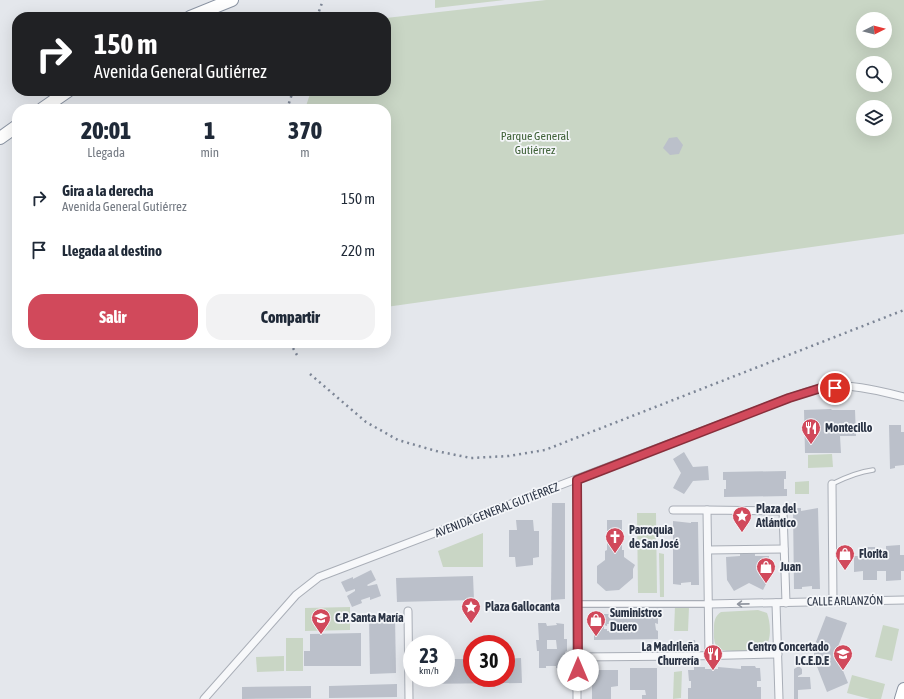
<!DOCTYPE html>
<html lang="es">
<head>
<meta charset="utf-8">
<style>
	body { margin:0; font-family:"Asap Condensed",sans-serif; background:#f2f2f3; color:#1f2937; height:100vh; display:flex; flex-direction:column; font-size:15px; white-space:nowrap }
	* { box-sizing:border-box; margin:0 }
	p { font-size:13px; color:#747a83 }
	.icon { flex:none; width:22px; height:22px; fill:none; stroke:currentColor; stroke-width:2; stroke-linecap:round; stroke-linejoin:round }
	.map { position:relative; flex:1; overflow:hidden }
	.side { position:absolute; left:12px; top:104px; width:379px; height:244px; display:flex; flex-direction:column; background:#fff; border-radius:16px; box-shadow:0 4px 16px #0002 }
	.side>* { flex:none }
	.banner { position:absolute; left:12px; top:12px; width:379px; height:84px; border-radius:16px; box-shadow:0 4px 16px #0002; background:#202124; color:#fff; overflow:hidden }
	.needle { width:26px; rotate:84deg }
	.controls { position:absolute; left:856px; top:12px; display:grid; gap:8px }
	.controls a { display:grid; place-items:center; width:36px; height:36px; border-radius:50%; background:#fff; box-shadow:0 4px 16px #0002; font-size:20px }
	.speed { position:absolute; left:403px; top:635px; display:flex; gap:8px; font-size:20px; font-weight:700; text-align:center }
	.speed>* { display:grid; place-content:center; width:52px; height:52px; border-radius:50%; background:#fff; box-shadow:0 4px 16px #0002; line-height:1 }
	.speed small { font-size:10px; font-weight:400 }
	.speed .limit { border:6px solid #d22; background:#fff; color:#111 }
	.pin { position:absolute; display:grid; place-items:center; width:34px; height:34px; color:#fff; margin:-17px; border:2px solid #fff; border-radius:50%; box-shadow:0 1px 4px #0007 }
	.me { position:absolute; width:44px; margin:-22px; rotate:0deg; stroke-linejoin:round; filter:drop-shadow(0 0 3px #0008) }
	.turn { display:flex; align-items:center; gap:14px; height:84px; padding:0 16px; font-size:18px }
	.turn .icon { width:52px; height:52px; stroke-width:2.5 }
	.turn b { display:block; font-size:28px; line-height:34px }
	.eta { display:flex; justify-content:space-evenly; align-items:center; height:68px; text-align:center }
	.eta b { font-size:24px; font-weight:800; line-height:28px }
	.button { display:flex; gap:8px; margin-top:auto; padding:8px 16px }
	.button a { flex:1; height:46px; border-radius:16px; background:#d1495b; color:#fff; font-size:16px; font-weight:800; line-height:46px; text-align:center }
	.button a+a { background:#f2f2f3; color:#1f2937 }
	ul { padding:0; list-style:none }
	li { display:flex; align-items:center; gap:12px; height:52px; padding:0 16px }
	li div { flex:1 }
	li b { display:block; font-size:15px }
	li em { font-style:normal }
	.map>svg:first-child { display:block }
	.green { fill:#c9d6c5; fill-rule:evenodd }
	.building { fill:#bbc0ca; fill-rule:evenodd }
	.lines { fill:none; stroke-linecap:round; stroke-linejoin:round }
	.service-casing { stroke:#a9aeb7; stroke-width:5.5 }
	.pedestrian-casing { stroke:#a9aeb7; stroke-width:8 }
	.minor-casing { stroke:#a9aeb7; stroke-width:9 }
	.trunk-casing { stroke:#8b94a3; stroke-width:14 }
	.service { stroke:#f7f8fa; stroke-width:3.5 }
	.pedestrian { stroke:#f7f8fa; stroke-width:5.5 }
	.minor { stroke:#f7f8fa; stroke-width:7 }
	.trunk { stroke:#fff; stroke-width:12 }
	.rail { stroke:#7d8696; stroke-width:2.5; stroke-dasharray:2 4; stroke-linecap:butt }
	.oneway { stroke:#9196a0 }
	.route-casing { stroke:#882f3b; stroke-width:10 }
	.route { stroke:#d1495b; stroke-width:7 }
	.labels { text-anchor:middle; dominant-baseline:central; stroke-width:3.5; stroke-linejoin:round; paint-order:stroke }
	.park-label { font-size:12px; fill:#3f6138; stroke:#f4f6f9 }
	.poi-label { font-size:12px; font-weight:bold; fill:#2b3445; stroke:#f4f6f9; text-anchor:start }
	.street-label { font-size:12px; fill:#2b3445; stroke:#f4f6f9 }
</style>
</head>
<body>
<div class="map">
<svg width="904" height="699" viewBox="0 0 904 699">
	<rect width="100%" height="100%" fill="#e4e7ec"/>
	<g class="green">
		<polygon points="435,0 505,0 435,8"/>
		<path d="M546 0H904V234L386 307V109H305L311 91H386V18ZM863 19H885V41H863ZM863 63H885V85H863ZM863 107H885V129H863Z"/>
		<polygon points="832,454 833,467 808,468 808,455"/>
		<polygon points="809,481 809,494 795,494 795,482"/>
		<polygon points="637,513 656,513 657,593 638,593"/>
		<polygon points="483,533 483,567 443,567 438,551"/>
		<polygon points="659,553 664,554 664,597 660,597"/>
		<polygon points="675,606 689,607 688,631 674,631"/>
		<polygon points="350,607 350,630 305,631 305,608"/>
		<path d="M758 610 767 613C771 624 772 642 763 650 754 650 722 654 717 647 713 642 714 634 714 628 714 621 715 616 721 612Z"/>
		<polygon points="883,625 899,629 892,661 875,657"/>
		<rect x="286" y="638" width="17" height="33"/>
		<polygon points="284,656 284,671 257,672 256,657"/>
		<polygon points="682,671 681,698 673,699 674,672"/>
		<polygon points="852,675 885,684 881,699 870,699 847,693"/>
	</g>
	<g class="building">
		<polygon points="677,137 683,145 679,154 670,155 663,148 669,138"/>
		<polygon points="831,409 832,410 855,410 856,436 840,436 841,453 805,453 804,410"/>
		<polygon points="889,425 901,425 901,432 904,432 904,465 895,466 895,468 890,469"/>
		<polygon points="684,452 693,467 708,466 709,480 693,481 684,494 673,488 681,473 673,459"/>
		<polygon points="786,471 786,479 784,479 784,489 787,489 787,496 724,497 724,489 726,489 726,480 723,480 723,472"/>
		<polygon points="552,503 565,503 565,599 551,600"/>
		<polygon points="793,508 801,508 801,511 818,508 820,589 812,589 812,586 802,587 802,589 794,589"/>
		<polygon points="516,520 533,520 534,531 539,531 539,557 533,558 533,565 516,567 515,557 509,557 509,530 517,530"/>
		<polygon points="607,520 622,520 622,550 624,550 624,557 635,565 633,569 633,578 619,590 606,591 597,583 597,566 605,560 605,551 607,550"/>
		<polygon points="673,521 691,523 691,522 698,522 699,585 691,585 691,582 681,583 681,585 673,584"/>
		<polygon points="900,545 900,555 904,555 904,571 901,571 901,580 886,581 886,571 877,571 877,580 863,580 863,571 854,572 854,556 865,556 864,547 875,547 876,556 886,556 886,546"/>
		<polygon points="740,554 755,554 755,556 769,556 769,578 763,590 749,583 734,591 727,580 726,557 740,556"/>
		<polygon points="371,570 376,580 367,585 368,586 377,584 381,596 370,600 370,597 361,600 362,603 352,607 347,596 355,591 355,589 346,592 341,582 353,577 353,579"/>
		<polygon points="473,576 474,600 397,602 396,578"/>
		<path d="M594 614H658V624L655 623 656 630 658 631V639L594 640ZM607 624H612V631H607V629H604V625L607 626ZM627 624H638V630H627Z"/>
		<polygon points="826,616 847,623 836,652 837,656 848,683 827,692 814,659 814,647"/>
		<polygon points="369,617 395,617 396,673 370,674"/>
		<path d="M538 623H546L547 626 557 625 556 623 564 624V639H567V651L565 652V668H556V666H546V668H539V651H537L536 640H539ZM547 640H556L557 649H547Z"/>
		<polygon points="361,633 361,666 304,666 304,651 310,651 310,634"/>
		<polygon points="695,640 696,647 689,647 688,641"/>
		<polygon points="521,658 522,683 418,684 418,678 446,678 446,659 472,659 472,678 506,678 506,659"/>
		<polygon points="741,666 755,666 756,668 760,668 761,681 757,681 757,687 761,687 761,699 688,699 688,688 691,688 691,681 689,681 688,670 694,670 694,667 705,667 705,669 718,669 718,667 741,669"/>
		<polygon points="799,666 802,669 802,674 798,676 798,677 810,677 811,689 798,690 798,699 794,699 794,669"/>
		<polygon points="630,668 657,668 657,699 642,699 642,695 646,695 645,690 630,690"/>
		<polygon points="592,670 618,670 618,686 611,687 611,699 592,699"/>
		<polygon points="397,684 397,697 329,698 329,686"/>
		<polygon points="311,686 311,698 242,699 242,687"/>
	</g>
	<g class="lines">
		<defs>
			<path id="service" d="M832 484C846 477 858 472 873 470"/>
			<polyline id="pedestrian" points="577,604 709,604"/>
			<g id="minor">
				<polyline points="577,480 577,699"/>
				<polyline points="832,484 833,602"/>
				<polyline points="673,510 707,510"/>
				<polyline points="708,550 784,549"/>
				<polyline points="776,603 779,699"/>
				<polyline points="709,604 904,600"/>
				<polyline points="408,611 409,699"/>
				<polyline points="709,656 707,510 783,511 786,603"/>
				<polyline points="578,657 691,656 778,654"/>
				<path d="M204 699 296 595 319 577 789 398C799 395 811 390 822 388 851 383 876 390 904 397"/>
			</g>
			<g id="trunk">
				<polyline points="190,17 232,0"/>
				<polyline points="42,109 68,91"/>
				<polyline points="0,138 17,126"/>
				<polyline points="901,699 904,689"/>
			</g>
		</defs>
		<use href="#service" class="service-casing"/>
		<use href="#pedestrian" class="pedestrian-casing"/>
		<use href="#minor" class="minor-casing"/>
		<use href="#trunk" class="trunk-casing"/>
		<use href="#service" class="service"/>
		<use href="#pedestrian" class="pedestrian"/>
		<use href="#minor" class="minor"/>
		<use href="#trunk" class="trunk"/>
		<g class="rail">
			<polyline points="317,17 323,0"/>
			<polyline points="287,109 293,91"/>
			<polyline points="290,343 297,355"/>
			<polyline points="310,374 366,422 398,440 436,451 471,458 509,456 545,450 904,310"/>
		</g>
	</g>
	<defs><path id="oneway-shaft" d="M-6 0H5M1.5-3L5.5 0L1.5 3" fill="none" stroke-width="1.6" stroke-linecap="round" stroke-linejoin="round"/></defs>
	<use class="oneway" href="#oneway-shaft" transform="translate(743 604) rotate(179)"/>
	<g class="lines">
		<defs>
			<polyline id="route" points="578,670 577,480 789,398 821,388 835,388"/>
		</defs>
		<use href="#route" class="route-casing"/>
		<use href="#route" class="route"/>
	</g>
	<defs>
		<symbol id="restaurant-pin" viewBox="-11 -11 22 30"><path d="M0 17L-7.5 6A9.5 9.5 0 1 1 7.5 6Z" fill="#d1495b" stroke="#f4f6f9"/><path d="M-5-6h1v4h1v-4h1v4h1v-4h1v5L-1.5 .5V6h-2V.5L-5-1ZM5-6V6H3V1.5H1.5Q1.5-4 5-6Z" fill="#fff"/></symbol>
		<symbol id="sight-pin" viewBox="-11 -11 22 30"><path d="M0 17L-7.5 6A9.5 9.5 0 1 1 7.5 6Z" fill="#d1495b" stroke="#f4f6f9"/><path d="M0-6L1.8-2.2L6-1.7L2.9 1.2L3.7 5.4L0 3.3L-3.7 5.4L-2.9 1.2L-6-1.7L-1.8-2.2Z" fill="#fff"/></symbol>
		<symbol id="church-pin" viewBox="-11 -11 22 30"><path d="M0 17L-7.5 6A9.5 9.5 0 1 1 7.5 6Z" fill="#d1495b" stroke="#f4f6f9"/><path d="M-1.2-6h2.4v3.5h3.3v2.4h-3.3V6h-2.4V-.1h-3.3v-2.4h3.3Z" fill="#fff"/></symbol>
		<symbol id="shop-pin" viewBox="-11 -11 22 30"><path d="M0 17L-7.5 6A9.5 9.5 0 1 1 7.5 6Z" fill="#d1495b" stroke="#f4f6f9"/><path d="M-5-2.5h2.3a2.7 3.5 0 0 1 5.4 0H5L5.5 6h-11ZM-1.5-2.5h3a1.5 2.3 0 0 0-3 0Z" fill="#fff"/></symbol>
		<symbol id="school-pin" viewBox="-11 -11 22 30"><path d="M0 17L-7.5 6A9.5 9.5 0 1 1 7.5 6Z" fill="#d1495b" stroke="#f4f6f9"/><path d="M0-5L7-2L0 1L-7-2ZM-4 1L0 2.5L4 1V4Q0 6-4 4Z" fill="#fff"/></symbol>
	</defs>
	<g fill-rule="evenodd">
		<use href="#restaurant-pin" x="800" y="417" width="22" height="30"/>
		<use href="#sight-pin" x="731" y="505" width="22" height="30"/>
		<use href="#church-pin" x="604" y="526" width="22" height="30"/>
		<use href="#shop-pin" x="834" y="543" width="22" height="30"/>
		<use href="#shop-pin" x="755" y="556" width="22" height="30"/>
		<use href="#sight-pin" x="460" y="596" width="22" height="30"/>
		<use href="#school-pin" x="310" y="607" width="22" height="30"/>
		<use href="#shop-pin" x="585" y="609" width="22" height="30"/>
		<use href="#restaurant-pin" x="702" y="643" width="22" height="30"/>
		<use href="#school-pin" x="832" y="643" width="22" height="30"/>
	</g>
	<g class="labels">
		<g class="park-label">
			<text x="535" y="136">Parque General<tspan x="535" dy="14">Gutiérrez</tspan></text>
		</g>
		<g class="poi-label">
			<text x="825" y="428">Montecillo</text>
			<text x="756" y="509">Plaza del<tspan x="756" dy="14">Atlántico</tspan></text>
			<text x="629" y="530">Parroquia<tspan x="629" dy="14">de San José</tspan></text>
			<text x="859" y="554">Florita</text>
			<text x="780" y="567">Juan</text>
			<text x="485" y="607">Plaza Gallocanta</text>
			<text x="610" y="613">Suministros<tspan x="610" dy="14">Duero</tspan></text>
			<text x="335" y="618">C.P. Santa María</text>
			<text x="699" y="647" text-anchor="end">La Madrileña<tspan x="699" dy="14">Churrería</tspan></text>
			<text x="829" y="647" text-anchor="end">Centro Concertado<tspan x="829" dy="14">I.C.E.D.E</tspan></text>
		</g>
		<g class="street-label">
			<text transform="translate(497 510) rotate(-21)">AVENIDA GENERAL GUTIÉRREZ</text>
			<text transform="translate(845 601) rotate(-1)">CALLE ARLANZÓN</text>
		</g>
	</g>
</svg>
<div class="controls">
<a><svg class="needle" viewBox="-14 -14 28 28"><path d="M0-13l5 13h-10z" fill="#e53935"/><path d="M0 13l5-13h-10z" fill="#747a83"/></svg></a>
<a><svg class="icon" aria-label="search" viewBox="0 0 24 24"><circle cx="10" cy="10" r="6"/><path d="M15 15l6 6"/></svg></a>
<a><svg class="icon" aria-label="layers" viewBox="0 0 24 24"><path d="M12 4l9 5-9 5-9-5zM3 14l9 5 9-5"/></svg></a>
</div>
<div class="speed"><div>23<small>km/h</small></div><div class="limit">30</div></div>
<div class="pin" style="left:835px;top:388px;background:#d93025"><svg class="icon" aria-label="arrive" viewBox="0 0 24 24"><path d="M6 21V4h12l-3 4 3 4H6"/></svg></div>
<svg class="me" style="left:578px;top:670px" viewBox="-20 -20 40 40"><circle r="19" fill="#fff"/><path d="M0-13L10 11 0 6-10 11z" fill="#d1495b"/></svg>
<div class="banner">
<div class="turn"><svg class="icon" aria-label="right" viewBox="0 0 24 24"><path d="M7 20v-9h11M14 6l5 5-5 5"/></svg><div><b>150 m</b>Avenida General Gutiérrez</div></div>
</div>
<section class="side">
<div class="eta">
<div><b>20:01</b><p>Llegada</p></div>
<div><b>1</b><p>min</p></div>
<div><b>370</b><p>m</p></div>
</div>
<ul>
<li><svg class="icon" aria-label="right" viewBox="0 0 24 24"><path d="M7 20v-9h11M14 6l5 5-5 5"/></svg><div><b>Gira a la derecha</b><p>Avenida General Gutiérrez</p></div><em>150 m</em></li>
<li><svg class="icon" aria-label="arrive" viewBox="0 0 24 24"><path d="M6 21V4h12l-3 4 3 4H6"/></svg><div><b>Llegada al destino</b></div><em>220 m</em></li>
</ul>
<div class="button"><a>Salir</a><a>Compartir</a></div>
</section>
</div>
</body>
</html>
